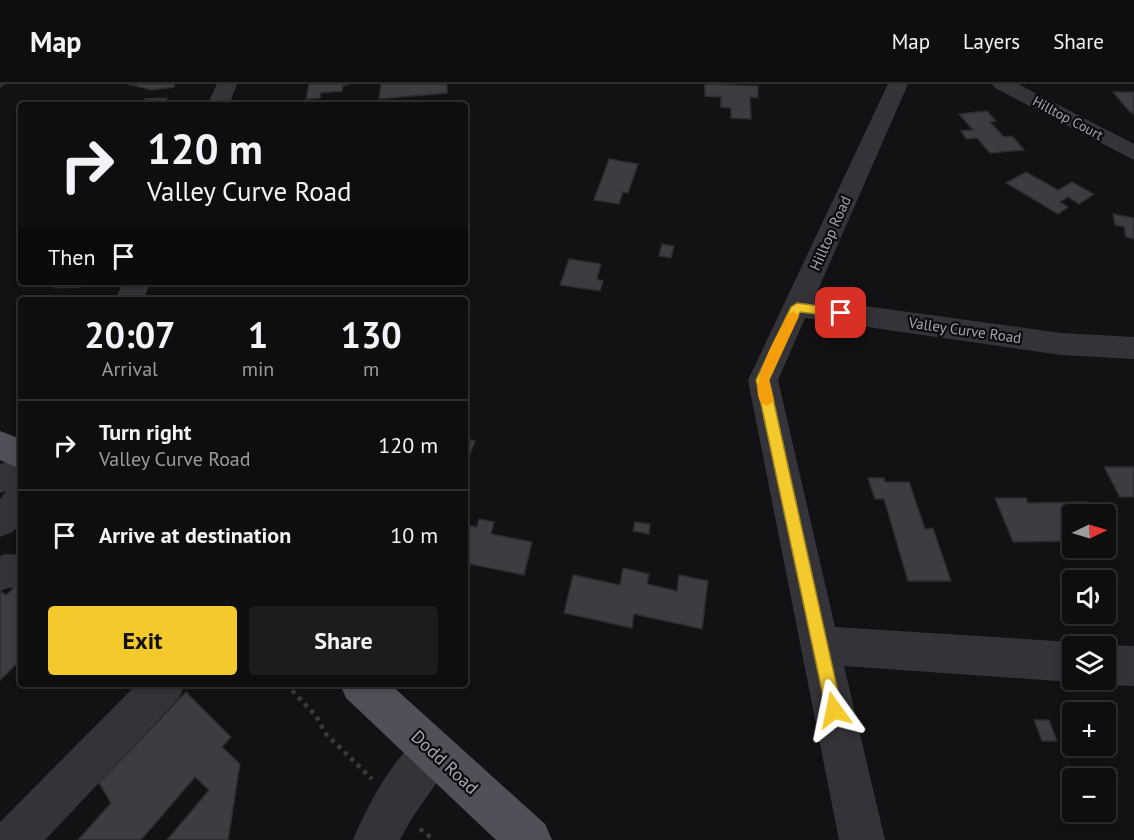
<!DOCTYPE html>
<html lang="en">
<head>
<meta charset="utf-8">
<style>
	body { margin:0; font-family:"PT Sans",sans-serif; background:#1c1c1d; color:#f1f3f6; height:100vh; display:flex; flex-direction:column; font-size:22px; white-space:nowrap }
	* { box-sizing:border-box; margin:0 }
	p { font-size:20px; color:#9b9c9e }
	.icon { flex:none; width:33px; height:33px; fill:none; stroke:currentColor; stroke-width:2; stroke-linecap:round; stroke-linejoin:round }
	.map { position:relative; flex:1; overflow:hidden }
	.details { position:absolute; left:18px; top:213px; width:450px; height:390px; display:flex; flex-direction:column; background:#0e0e0f; border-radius:6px; box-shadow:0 3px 9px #0003,0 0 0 2px #2e2e2f }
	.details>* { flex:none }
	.banner { position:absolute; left:18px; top:18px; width:450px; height:183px; border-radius:6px; box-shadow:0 3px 9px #0003,0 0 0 2px #2e2e2f; background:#0e0e0f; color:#f1f3f6; overflow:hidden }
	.needle { width:39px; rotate:85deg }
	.buttons { position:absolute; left:1062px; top:420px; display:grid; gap:12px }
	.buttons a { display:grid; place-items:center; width:54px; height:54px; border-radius:6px; background:#0e0e0f; box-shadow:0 3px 9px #0003,0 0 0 2px #2e2e2f; font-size:30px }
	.pin { position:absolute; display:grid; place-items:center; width:51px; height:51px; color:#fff; margin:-26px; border-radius:12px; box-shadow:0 3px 9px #0006 }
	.me { position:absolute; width:66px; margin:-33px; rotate:348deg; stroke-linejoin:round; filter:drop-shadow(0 0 4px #0008) }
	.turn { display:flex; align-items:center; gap:21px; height:126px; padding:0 30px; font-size:27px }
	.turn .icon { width:78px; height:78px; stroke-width:2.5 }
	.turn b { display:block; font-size:42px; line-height:51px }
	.then { display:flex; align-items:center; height:57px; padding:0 30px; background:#0003; gap:12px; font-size:22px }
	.eta { display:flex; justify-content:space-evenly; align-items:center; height:102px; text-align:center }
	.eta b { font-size:36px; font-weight:700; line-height:42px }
	.cta { display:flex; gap:12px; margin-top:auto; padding:12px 30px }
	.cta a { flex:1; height:69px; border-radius:6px; background:#f3c92b; color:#111; font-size:24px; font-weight:700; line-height:69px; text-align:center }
	.cta a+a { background:#1c1c1d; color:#f1f3f6 }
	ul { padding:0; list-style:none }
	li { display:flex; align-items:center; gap:18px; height:90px; padding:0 30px; border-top:2px solid #2e2e2f }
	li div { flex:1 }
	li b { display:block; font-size:22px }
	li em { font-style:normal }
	header { display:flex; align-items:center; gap:36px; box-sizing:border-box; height:84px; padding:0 30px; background:#0e0e0f; border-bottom:2px solid #2e2e2f }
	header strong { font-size:28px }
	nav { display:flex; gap:33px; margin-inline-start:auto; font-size:21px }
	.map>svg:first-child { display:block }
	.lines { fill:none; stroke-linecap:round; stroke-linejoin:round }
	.stream { fill:#282f37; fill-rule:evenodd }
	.building { fill:#3c3c41; stroke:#2c2c30; stroke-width:1.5 }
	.path { stroke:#393a40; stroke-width:4.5; stroke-dasharray:4 5; stroke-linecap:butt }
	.minor { fill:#333339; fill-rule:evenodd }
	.major { fill:#4f5058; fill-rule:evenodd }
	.route { fill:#f3c92b; stroke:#9e831c; stroke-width:1.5 }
	.slow { fill:#f59e0b }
	.labels { text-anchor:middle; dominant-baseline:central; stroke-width:4.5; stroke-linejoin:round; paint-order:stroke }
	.far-street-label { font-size:14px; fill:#a3a6b4; stroke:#0d0d0f }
	.street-label { font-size:15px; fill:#a3a6b4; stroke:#0d0d0f }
	.near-street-label { font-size:18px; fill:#a3a6b4; stroke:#0d0d0f }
</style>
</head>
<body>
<header>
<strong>Map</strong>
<nav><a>Map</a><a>Layers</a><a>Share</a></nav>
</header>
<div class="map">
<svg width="1134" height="756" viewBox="0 0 1134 756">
	<rect width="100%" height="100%" fill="#121214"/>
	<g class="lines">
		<polygon class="stream" points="0,0 6,0 0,4"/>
	</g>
	<g class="building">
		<polygon points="128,0 174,0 174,3 151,6"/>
		<polygon points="309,0 350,0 343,2 342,7 321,9 320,14 306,15"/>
		<polygon points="381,0 447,0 447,9 379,15"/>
		<polygon points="705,0 758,2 758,14 750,13 751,35 731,34 731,24 721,23 721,13 705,12"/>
		<polygon points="1113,8 1134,8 1134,30 1128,26"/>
		<polygon points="167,14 164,21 143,21 145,15"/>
		<polygon points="987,27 996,37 990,38 1004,53 1012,52 1024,66 990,69 977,54 966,55 961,47 973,46 959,30"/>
		<polygon points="609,75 638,80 628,109 623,108 619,120 594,116"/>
		<polygon points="1026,88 1058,106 1072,98 1094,110 1079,120 1068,113 1060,118 1068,123 1058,130 1006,99"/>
		<polygon points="1113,130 1134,134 1134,155 1126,153 1124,143 1115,141"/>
		<polygon points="662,160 674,162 671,174 659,172"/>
		<polygon points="569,175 601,180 597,195 603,197 600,207 560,201"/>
		<polygon points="58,198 84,198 81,203 54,204"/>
		<polygon points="250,212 249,216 218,216 219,214"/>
		<polygon points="465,355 475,357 467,378 465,377"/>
		<polygon points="1104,383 1134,383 1134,413 1120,413"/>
		<polygon points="868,394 884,394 885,398 909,398 925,445 933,444 951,497 908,497 884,415 875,415"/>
		<polygon points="995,414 1026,414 1028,419 1087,418 1093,430 1072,430 1072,462 1070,457 1013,458"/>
		<polygon points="479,435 494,438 491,450 532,458 524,491 465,479 465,441 477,443"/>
		<polygon points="635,438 650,440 649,450 633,447"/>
		<polygon points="623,484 649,490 647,500 677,507 679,491 708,497 702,545 634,530 632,544 564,529 573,491 620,501"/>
		<polygon points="21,498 21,532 19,534 21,536 21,576 0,596 0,507 6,511"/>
		<polygon points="186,608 231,653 222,663 240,680 228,756 167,756 209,706 195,693 141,756 78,756 111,719 99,699"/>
		<polygon points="1034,636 1049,636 1057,657 1042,657"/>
	</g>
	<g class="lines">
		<g class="path">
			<polyline points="286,600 316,632 326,650 372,695"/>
			<polyline points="420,745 434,756"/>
		</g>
		<g class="minor">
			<polygon points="217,0 237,0 229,21 207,21"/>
			<polygon points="888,0 908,0 814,215 1061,249 1134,253 1134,275 1061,271 805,234 778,296 835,543 1072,558 1082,562 1072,562 1072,596 1077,596 1072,598 844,582 885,756 839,756 748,296"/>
			<polygon points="992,0 1018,0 1134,60 1134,76 995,4"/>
			<polygon points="123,198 151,198 143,216 115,216"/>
			<polygon points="21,373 21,440 12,448 0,453 0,415 6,407 0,409 0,380"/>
			<polygon points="6,470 21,471 21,505 8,504 0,507 0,472"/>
			<polygon points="1106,561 1134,562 1134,602 1106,601 1093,596 1106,596 1106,562 1103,562"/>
			<polygon points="137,600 185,600 179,614 45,756 0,756 0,738"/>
			<path d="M433 646 448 652 454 667C441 699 415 724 400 756H353C367 722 399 660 433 646Z"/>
		</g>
		<g class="major">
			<polygon points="0,347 21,355 21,385 0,376"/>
			<polygon points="340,600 390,600 545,740 552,756 496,756 346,614"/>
		</g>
	</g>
	<polygon class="route" points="797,219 841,225 847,229 841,233 800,228 769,296 842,626 840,632 834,635 828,632 826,626 756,296 791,223"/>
	<path class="slow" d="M793 227 799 232 769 296 774 317 767 322C740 313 779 248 787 232Z"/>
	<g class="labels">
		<g class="far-street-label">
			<text transform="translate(1068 34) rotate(28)">Hilltop Court</text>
		</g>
		<g class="street-label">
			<text transform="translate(830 149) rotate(-66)">Hilltop Road</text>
			<text transform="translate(965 246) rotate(8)">Valley Curve Road</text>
		</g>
		<g class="near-street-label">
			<text transform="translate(445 678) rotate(43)">Dodd Road</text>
		</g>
	</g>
</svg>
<div class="buttons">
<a><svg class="needle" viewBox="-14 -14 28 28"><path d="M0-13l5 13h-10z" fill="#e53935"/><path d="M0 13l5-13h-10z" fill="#9b9c9e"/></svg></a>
<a><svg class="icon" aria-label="sound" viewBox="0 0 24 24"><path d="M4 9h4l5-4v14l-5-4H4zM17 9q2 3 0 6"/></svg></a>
<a><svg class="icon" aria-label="layers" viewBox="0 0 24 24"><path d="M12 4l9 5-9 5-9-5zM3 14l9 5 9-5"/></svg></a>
<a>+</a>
<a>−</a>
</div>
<div class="pin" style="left:841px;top:229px;background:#d93025"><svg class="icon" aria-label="arrive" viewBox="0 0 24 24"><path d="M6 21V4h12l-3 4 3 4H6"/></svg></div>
<svg class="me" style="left:834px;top:626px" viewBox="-20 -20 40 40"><path d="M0-17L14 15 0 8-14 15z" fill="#f3c92b" stroke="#fff" stroke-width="4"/></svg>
<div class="banner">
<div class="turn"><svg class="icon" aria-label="right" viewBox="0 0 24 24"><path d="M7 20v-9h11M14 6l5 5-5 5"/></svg><div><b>120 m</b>Valley Curve Road</div></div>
<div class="then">Then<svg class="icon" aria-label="arrive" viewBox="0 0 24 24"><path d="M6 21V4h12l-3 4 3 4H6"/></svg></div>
</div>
<section class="details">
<div class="eta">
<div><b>20:07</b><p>Arrival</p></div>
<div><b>1</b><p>min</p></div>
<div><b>130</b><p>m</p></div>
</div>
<ul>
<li><svg class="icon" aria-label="right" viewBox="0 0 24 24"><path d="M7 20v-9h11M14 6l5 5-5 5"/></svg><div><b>Turn right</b><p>Valley Curve Road</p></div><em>120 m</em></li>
<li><svg class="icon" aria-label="arrive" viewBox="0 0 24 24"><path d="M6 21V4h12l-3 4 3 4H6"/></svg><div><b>Arrive at destination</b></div><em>10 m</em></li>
</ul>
<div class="cta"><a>Exit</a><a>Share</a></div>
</section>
</div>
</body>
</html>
